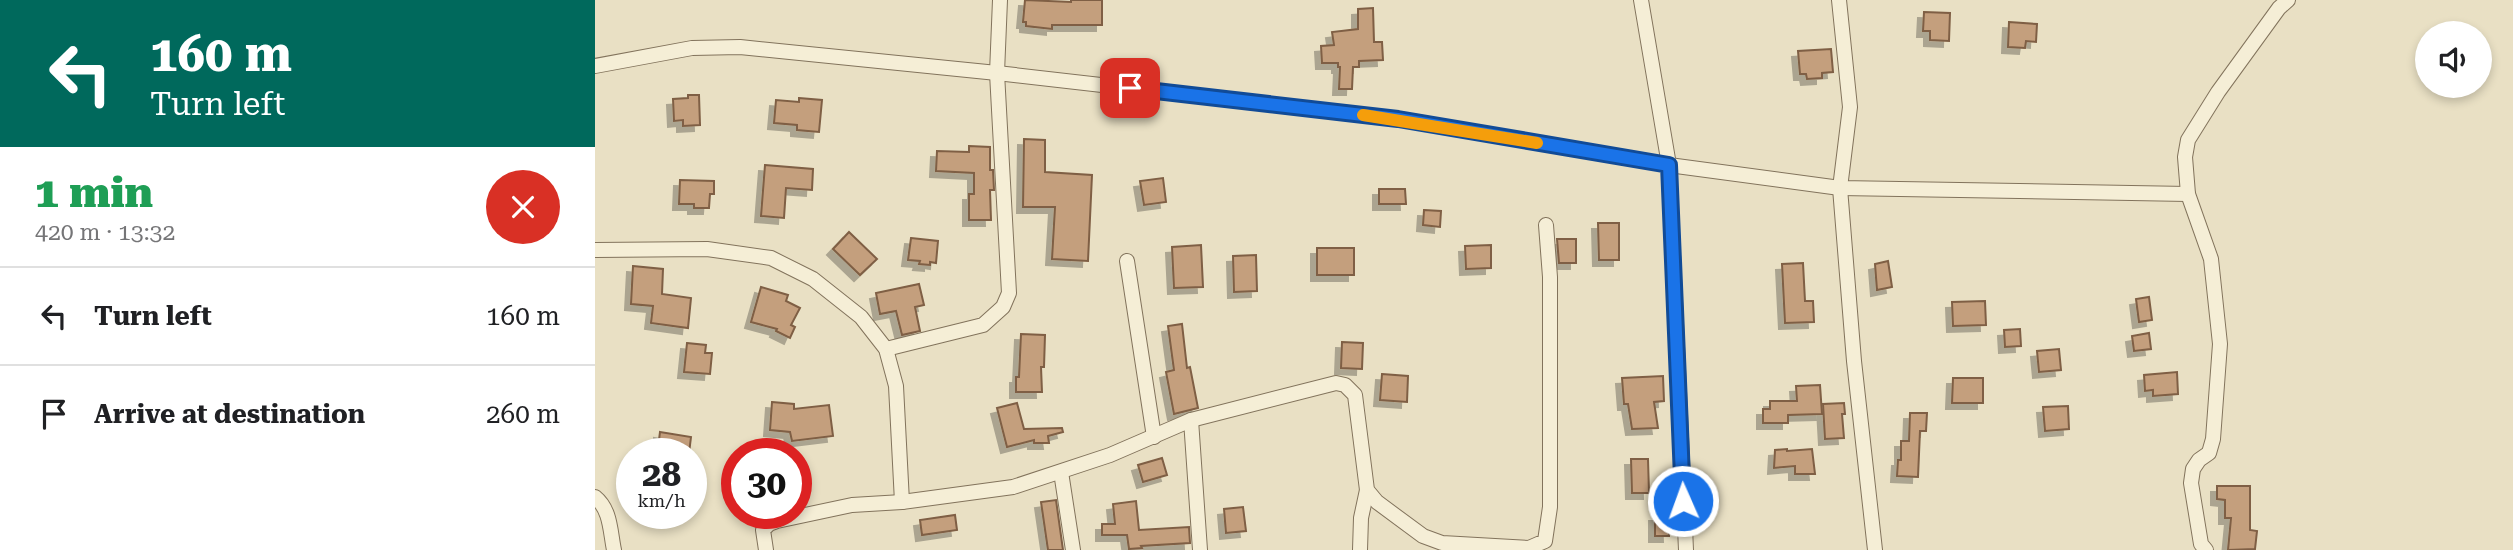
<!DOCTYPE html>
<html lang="en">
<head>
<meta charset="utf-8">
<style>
	body { margin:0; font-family:"Roboto Serif",serif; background:#f6f6f6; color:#202124; height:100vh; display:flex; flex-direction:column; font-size:26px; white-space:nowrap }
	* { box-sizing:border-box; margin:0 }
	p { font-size:23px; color:#757577 }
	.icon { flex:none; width:38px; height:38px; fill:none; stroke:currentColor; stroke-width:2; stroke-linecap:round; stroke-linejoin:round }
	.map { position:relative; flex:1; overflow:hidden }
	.side { display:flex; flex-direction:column; background:#fff; width:595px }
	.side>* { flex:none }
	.guide { background:#00695c; color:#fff; overflow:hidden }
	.controls { position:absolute; left:1820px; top:21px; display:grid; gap:14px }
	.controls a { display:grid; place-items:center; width:77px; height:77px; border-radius:50%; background:#fff; box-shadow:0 4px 10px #0003; font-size:35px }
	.speed { position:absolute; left:21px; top:438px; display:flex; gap:14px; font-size:35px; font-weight:700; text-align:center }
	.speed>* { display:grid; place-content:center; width:91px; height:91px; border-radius:50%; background:#fff; box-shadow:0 4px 10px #0003; line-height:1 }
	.speed small { font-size:18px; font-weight:400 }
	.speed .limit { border:10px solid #d22; background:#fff; color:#111 }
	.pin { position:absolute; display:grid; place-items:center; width:60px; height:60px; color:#fff; margin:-30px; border-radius:14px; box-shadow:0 4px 10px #0006 }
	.me { position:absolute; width:77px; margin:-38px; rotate:358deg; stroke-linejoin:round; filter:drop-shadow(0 0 5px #0008) }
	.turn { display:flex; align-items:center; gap:24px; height:147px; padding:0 35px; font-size:32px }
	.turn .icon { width:91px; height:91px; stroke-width:2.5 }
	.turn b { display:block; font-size:49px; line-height:60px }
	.round { display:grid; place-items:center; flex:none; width:74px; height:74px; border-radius:37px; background:#f6f6f6 }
	.headline { display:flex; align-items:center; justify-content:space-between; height:119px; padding:0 35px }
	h1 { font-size:42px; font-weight:800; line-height:52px; color:#1e9e55 }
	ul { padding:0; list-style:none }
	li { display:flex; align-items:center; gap:21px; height:98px; padding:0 35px; border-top:2px solid #e0e0e0 }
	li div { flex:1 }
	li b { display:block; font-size:26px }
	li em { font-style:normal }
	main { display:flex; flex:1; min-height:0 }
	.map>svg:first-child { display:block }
	.building { fill:#c49f7d; stroke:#7f5f44; stroke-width:2; filter:url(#shadow) }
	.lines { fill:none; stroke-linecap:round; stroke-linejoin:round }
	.street-casing { stroke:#82735c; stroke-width:16 }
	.street { stroke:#f5eed6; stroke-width:14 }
	.route-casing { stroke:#114b97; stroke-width:18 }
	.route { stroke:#1a73e8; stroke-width:12 }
	.slow { stroke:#f59e0b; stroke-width:12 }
</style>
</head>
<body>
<main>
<section class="side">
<div class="guide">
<div class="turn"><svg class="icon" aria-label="left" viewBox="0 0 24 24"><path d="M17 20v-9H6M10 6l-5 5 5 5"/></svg><div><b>160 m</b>Turn left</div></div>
</div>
<div class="headline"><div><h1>1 min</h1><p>420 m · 13:32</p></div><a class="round" style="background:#d93025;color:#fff"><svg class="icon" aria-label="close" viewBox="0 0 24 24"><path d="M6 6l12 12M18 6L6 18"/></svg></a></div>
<ul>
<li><svg class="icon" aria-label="left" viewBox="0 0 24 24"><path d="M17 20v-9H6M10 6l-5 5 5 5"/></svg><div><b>Turn left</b></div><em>160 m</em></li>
<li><svg class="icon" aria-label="arrive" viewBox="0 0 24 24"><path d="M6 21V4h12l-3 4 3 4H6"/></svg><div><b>Arrive at destination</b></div><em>260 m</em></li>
</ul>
</section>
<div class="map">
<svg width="1918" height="550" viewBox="0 0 1918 550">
	<defs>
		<filter id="shadow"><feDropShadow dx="-6" dy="6" stdDeviation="0" flood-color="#0004"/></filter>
	</defs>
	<rect width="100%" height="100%" fill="#e9e0c4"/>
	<g class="building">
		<polygon points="430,0 476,2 476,0 507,0 507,25 457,25 457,29 431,26 431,22 428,22"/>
		<polygon points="778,8 779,42 787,42 788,60 764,61 764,67 758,67 757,89 744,89 745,67 743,67 743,63 727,63 726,46 739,45 737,32 763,29 763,9"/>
		<polygon points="1329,12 1355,13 1354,41 1335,40 1335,31 1328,31"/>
		<polygon points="1414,22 1442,24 1441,42 1431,41 1430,48 1413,47"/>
		<polygon points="1236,49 1238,72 1227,73 1227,78 1212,79 1211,74 1205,74 1203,51"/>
		<polygon points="93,95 104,95 105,125 88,126 88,120 79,121 78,99 93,98"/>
		<polygon points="204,98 227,100 224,132 202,130 202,125 179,123 181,100 204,102"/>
		<polygon points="429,139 450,140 450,172 497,175 493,261 457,259 460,207 428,207"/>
		<polygon points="374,146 395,147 395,170 398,170 399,190 395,190 396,220 374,220 374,194 379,194 379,173 341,171 342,151 374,152"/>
		<polygon points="170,165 218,169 217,190 191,188 189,218 166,216"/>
		<polygon points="568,178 571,202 549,205 545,181"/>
		<polygon points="85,180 119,181 119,194 115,194 114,208 99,208 99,204 84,204"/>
		<polygon points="784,189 810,189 811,204 784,204"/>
		<polygon points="829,210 846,211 845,227 828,225"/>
		<polygon points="1003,223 1024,223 1024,260 1004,260"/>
		<polygon points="254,232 282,259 265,275 238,249"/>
		<polygon points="316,238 343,241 341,263 335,262 335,265 324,264 325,261 313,260"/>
		<polygon points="962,239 981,239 981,263 964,263"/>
		<polygon points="606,245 608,287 579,288 577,247"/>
		<polygon points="896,245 896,268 871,269 870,246"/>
		<rect x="722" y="248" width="37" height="27"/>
		<polygon points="661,255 662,291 639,292 638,256"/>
		<polygon points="1293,261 1297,287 1282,290 1280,264"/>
		<polygon points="1208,263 1210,301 1218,301 1219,322 1190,323 1187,264"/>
		<polygon points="38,266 68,269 67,294 96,298 93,328 56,323 58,306 36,304"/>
		<polygon points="324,284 329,305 320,307 325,331 307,335 301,311 285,314 281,293"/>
		<polygon points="166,287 193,295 191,301 205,308 196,325 200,327 195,338 181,331 182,329 156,322"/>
		<polygon points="1554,297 1557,320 1544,322 1541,299"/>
		<polygon points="1390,301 1391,325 1358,326 1357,302"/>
		<polygon points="587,324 592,368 595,367 603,408 579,414 571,372 579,370 573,326"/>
		<polygon points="1425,329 1426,346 1410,347 1409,330"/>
		<polygon points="1554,333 1556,349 1539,351 1537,336"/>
		<polygon points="426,334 450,335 449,367 446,367 447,392 421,392 421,377 424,377"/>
		<polygon points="747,342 768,343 767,369 746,368"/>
		<polygon points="92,343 111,345 110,353 117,353 115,374 89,372"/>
		<polygon points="1464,349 1466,370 1444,372 1442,351"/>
		<polygon points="1582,372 1583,394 1558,396 1558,390 1550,391 1549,375"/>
		<polygon points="787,374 813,376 812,402 785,400"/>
		<polygon points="1068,376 1069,401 1059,402 1063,428 1037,429 1033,404 1029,404 1027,378"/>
		<polygon points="1358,378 1388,378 1388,403 1357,403"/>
		<polygon points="1225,385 1227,414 1193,415 1193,423 1168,423 1168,409 1175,409 1175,401 1202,401 1201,386"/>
		<polygon points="177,402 199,404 199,409 234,405 238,436 197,441 195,432 175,430"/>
		<polygon points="422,403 429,429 467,428 468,432 453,436 454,443 439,443 439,440 412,447 402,408"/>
		<polygon points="1249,403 1250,414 1247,414 1249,438 1230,439 1228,404"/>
		<polygon points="1473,406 1474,429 1450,431 1448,407"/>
		<polygon points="1315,413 1332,413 1331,431 1325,431 1323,477 1302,476 1303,460 1306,460 1306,441 1314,441"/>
		<polygon points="65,432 96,437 94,453 68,453 68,448 63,448"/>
		<polygon points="1192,449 1192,451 1217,449 1220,474 1200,474 1200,466 1179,468 1180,450"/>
		<polygon points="567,458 572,475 548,482 543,465"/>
		<polygon points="1036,459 1053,459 1054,493 1037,493"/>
		<polygon points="1622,486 1655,486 1655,530 1662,531 1660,549 1633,550 1636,518 1630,518 1630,500 1622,499"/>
		<polygon points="461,500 468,550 453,550 446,502"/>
		<polygon points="541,501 544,530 594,527 595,543 546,546 547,548 534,549 532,535 507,535 507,524 520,524 518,504"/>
		<polygon points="648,507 651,531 631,533 629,509"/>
		<polygon points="360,515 362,530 327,535 325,520"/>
		<polygon points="1060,515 1073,515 1074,536 1060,536"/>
	</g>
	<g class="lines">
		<defs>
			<g id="street">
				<polyline points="1046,0 1074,165 1091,550"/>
				<polyline points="1244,0 1255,107 1245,188 1259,361 1280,550"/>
				<polyline points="0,66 97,48 145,47 402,73 803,119 1074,165 1245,188 1593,194"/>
				<polyline points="0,250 112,249 176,258 218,279 266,317 291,349 301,386 307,502"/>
				<polyline points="532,261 559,437"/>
				<polyline points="291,349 388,325 408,307 414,293 402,73 405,0"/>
				<polyline points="596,420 605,550"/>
				<polyline points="466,472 478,550"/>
				<path d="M0 497C16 510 15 531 19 550"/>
				<polyline points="171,550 168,530 174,524 182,521 257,505 307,502 418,487 515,455 596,420 741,383 750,385 760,395 772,490 782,502 828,536 847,543 934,548 950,541 955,507 955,277 951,225"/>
				<polyline points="765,550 766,518 772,490"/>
				<polyline points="1611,550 1606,544 1596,483 1598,469 1604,460 1614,453 1618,439 1625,344 1616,259 1593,194 1590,157 1593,140 1623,92 1684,8 1693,0"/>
			</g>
		</defs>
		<use href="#street" class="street-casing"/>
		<use href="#street" class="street"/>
	</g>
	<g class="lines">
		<defs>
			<polyline id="route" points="535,88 803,119 1074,165 1088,501"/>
		</defs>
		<use href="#route" class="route-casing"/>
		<use href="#route" class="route"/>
		<polyline class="slow" points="768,115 942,143"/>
	</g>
</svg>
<div class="controls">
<a><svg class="icon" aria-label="sound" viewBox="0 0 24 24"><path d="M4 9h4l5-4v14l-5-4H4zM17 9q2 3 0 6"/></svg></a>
</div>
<div class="speed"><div>28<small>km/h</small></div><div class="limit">30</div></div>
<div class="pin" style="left:535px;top:88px;background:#d93025"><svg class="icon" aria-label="arrive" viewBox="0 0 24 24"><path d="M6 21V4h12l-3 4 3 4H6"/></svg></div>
<svg class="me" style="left:1088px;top:501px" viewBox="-20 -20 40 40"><circle r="17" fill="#1a73e8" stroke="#fff" stroke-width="3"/><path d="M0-11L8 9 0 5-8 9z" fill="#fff"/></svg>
</div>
</main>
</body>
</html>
